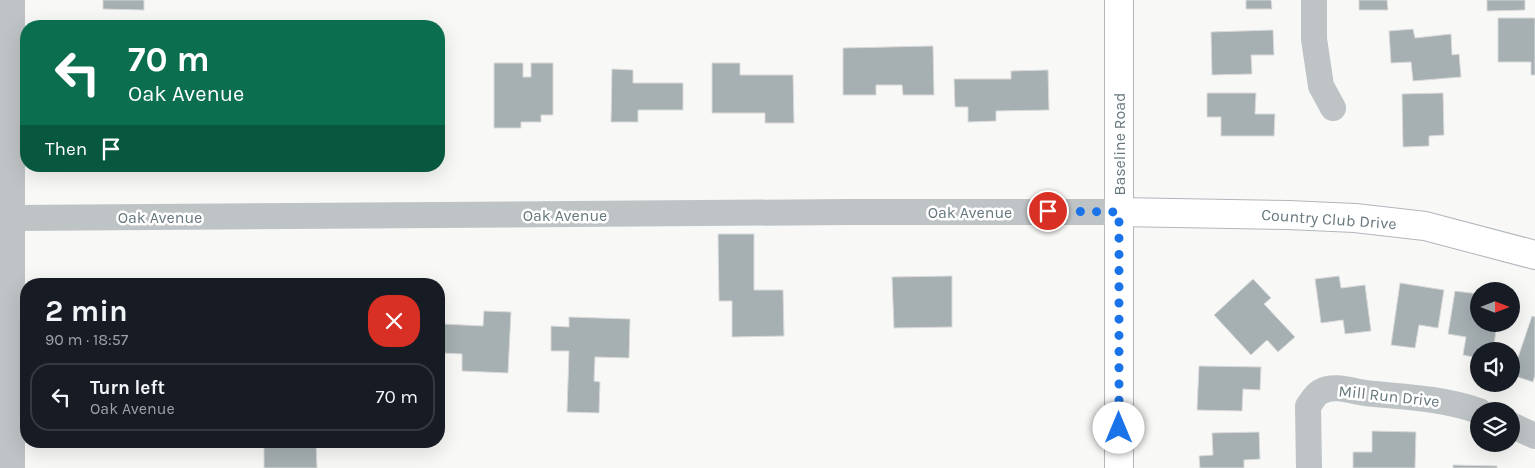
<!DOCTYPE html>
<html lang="en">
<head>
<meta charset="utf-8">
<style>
	body { margin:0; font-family:Karla,sans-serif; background:#242831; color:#f1f3f6; height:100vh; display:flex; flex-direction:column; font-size:19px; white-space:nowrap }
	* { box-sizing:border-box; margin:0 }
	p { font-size:16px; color:#9ea1a6 }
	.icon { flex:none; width:28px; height:28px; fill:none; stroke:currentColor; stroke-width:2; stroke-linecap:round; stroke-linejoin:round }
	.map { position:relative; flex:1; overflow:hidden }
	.sheet { position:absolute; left:20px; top:278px; width:425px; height:170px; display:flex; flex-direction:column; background:#171b24; border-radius:20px; box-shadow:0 5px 20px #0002 }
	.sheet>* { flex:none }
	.banner { position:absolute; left:20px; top:20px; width:425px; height:152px; border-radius:20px; box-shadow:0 5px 20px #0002; background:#0b6e4f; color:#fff; overflow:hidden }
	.needle { width:32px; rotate:90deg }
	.buttons { position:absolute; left:1470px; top:282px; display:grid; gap:10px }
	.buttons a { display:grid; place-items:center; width:50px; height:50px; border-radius:50%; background:#171b24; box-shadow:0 5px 20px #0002; font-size:25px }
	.pin { position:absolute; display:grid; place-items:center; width:42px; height:42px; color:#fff; margin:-21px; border:2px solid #fff; border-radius:50%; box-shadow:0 1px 5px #0007 }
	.me { position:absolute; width:55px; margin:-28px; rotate:0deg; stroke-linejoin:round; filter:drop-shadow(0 0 4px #0008) }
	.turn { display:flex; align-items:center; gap:18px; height:105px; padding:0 25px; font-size:22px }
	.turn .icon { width:65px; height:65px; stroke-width:2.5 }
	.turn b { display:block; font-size:35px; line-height:42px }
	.then { display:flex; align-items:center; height:48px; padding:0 25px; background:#0003; gap:10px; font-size:19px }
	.round { display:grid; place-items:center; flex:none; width:52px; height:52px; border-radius:20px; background:#242831 }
	.headline { display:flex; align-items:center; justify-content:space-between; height:85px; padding:0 25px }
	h1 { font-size:30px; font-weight:700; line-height:38px }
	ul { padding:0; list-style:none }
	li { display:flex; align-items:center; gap:15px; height:68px; margin:0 10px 8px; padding:0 15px; border:2px solid #363941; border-radius:20px }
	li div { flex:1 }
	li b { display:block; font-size:19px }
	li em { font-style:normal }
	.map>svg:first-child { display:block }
	.building { fill:#a6afb2; stroke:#dadad9 }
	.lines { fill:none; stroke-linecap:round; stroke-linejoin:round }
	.secondary-casing { stroke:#b0b7ba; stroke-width:30 }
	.primary-casing { stroke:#b2b7ba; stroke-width:30 }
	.street { stroke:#bec3c5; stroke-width:26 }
	.secondary { stroke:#fff; stroke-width:28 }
	.primary { stroke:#fff; stroke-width:28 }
	.route { stroke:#1a73e8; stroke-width:9; stroke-dasharray:0 16.2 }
	.labels { text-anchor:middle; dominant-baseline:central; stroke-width:5; stroke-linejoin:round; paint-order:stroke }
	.street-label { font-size:16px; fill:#66777e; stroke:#fff }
</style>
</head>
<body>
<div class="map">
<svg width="1535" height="468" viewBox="0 0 1535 468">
	<rect width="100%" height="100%" fill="#f8f8f6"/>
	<g class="building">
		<polygon points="103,0 144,0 144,10 103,9"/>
		<polygon points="1246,0 1271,0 1272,9 1246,9"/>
		<polygon points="1359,0 1387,0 1388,10 1359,10"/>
		<polygon points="1487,0 1525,0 1525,10 1487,11"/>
		<polygon points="1498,18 1535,18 1535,75 1531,75 1531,62 1498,62"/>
		<polygon points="1413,29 1415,38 1451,34 1452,55 1459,54 1461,77 1413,81 1411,62 1391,63 1389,31"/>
		<polygon points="1273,30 1274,55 1251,55 1252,74 1212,75 1211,32"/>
		<polygon points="933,46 934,95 903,95 902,85 876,85 876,95 843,95 843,48"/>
		<polygon points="494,63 523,63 523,77 531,77 531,63 553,63 553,115 541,115 541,122 521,122 521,128 494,128"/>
		<polygon points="712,63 740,63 740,75 793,75 794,123 765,123 765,113 712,113"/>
		<polygon points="612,69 633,70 633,83 683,83 683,110 638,110 638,122 611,122"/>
		<polygon points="1048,70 1049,110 996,111 996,121 968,122 968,107 955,107 954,79 1011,79 1011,71"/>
		<polygon points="1207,93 1256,93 1255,114 1275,114 1274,136 1221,136 1221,117 1207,117"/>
		<polygon points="1443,93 1444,135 1429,136 1429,146 1403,147 1402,94"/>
		<polygon points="718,234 754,234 754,290 783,290 784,336 732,337 732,301 719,301"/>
		<polygon points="952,276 952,327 894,328 892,277"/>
		<polygon points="1339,276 1341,288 1365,285 1371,331 1345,334 1343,320 1321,323 1315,279"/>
		<polygon points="1253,279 1271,298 1264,304 1295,337 1278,352 1267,340 1251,355 1214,315"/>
		<polygon points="1400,283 1444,290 1438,328 1419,325 1415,348 1391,345"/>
		<polygon points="1455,291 1479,294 1476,309 1479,309 1479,324 1497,324 1493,351 1479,351 1479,358 1463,355 1466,337 1448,334"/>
		<polygon points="484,311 511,312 508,373 462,371 462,354 442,353 443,324 483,326"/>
		<polygon points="1532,316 1535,317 1535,375 1533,382 1512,375"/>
		<polygon points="569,317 630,319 629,358 595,357 594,381 600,382 599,413 567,412 569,351 551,351 551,326 569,327"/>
		<polygon points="1199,366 1261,367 1260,390 1243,389 1242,411 1197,410"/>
		<polygon points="1372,431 1416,432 1415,468 1353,468 1353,452 1372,452"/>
		<polygon points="1259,432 1260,459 1244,460 1244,468 1200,468 1199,456 1213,455 1212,433"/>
		<polygon points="264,441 316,441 317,468 264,468"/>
		<polygon points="1453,465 1497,466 1497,468 1453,468"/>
	</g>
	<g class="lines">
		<defs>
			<polyline id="secondary" points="1119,212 1288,215 1355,218 1425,226 1535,255"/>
			<polyline id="primary" points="1119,0 1119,468"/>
		</defs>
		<use href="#secondary" class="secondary-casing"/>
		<use href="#primary" class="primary-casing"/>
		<g class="street">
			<polyline points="1314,0 1314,39 1321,86 1333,108"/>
			<polyline points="11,218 850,212 1119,212"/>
			<polyline points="1511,425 1535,436"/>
			<polyline points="12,468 12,0"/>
			<path d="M1309 468 1308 406C1311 402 1316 394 1320 392 1334 384 1351 391 1365 393 1404 397 1442 398 1479 411"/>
		</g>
		<use href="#secondary" class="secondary"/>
		<use href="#primary" class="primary"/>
	</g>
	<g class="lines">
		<polyline class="route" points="1048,211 1119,212 1119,428"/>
	</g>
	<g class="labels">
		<g class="street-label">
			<text transform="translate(1119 144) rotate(-90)">Baseline Road</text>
			<text x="970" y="212">Oak Avenue</text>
			<text x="565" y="215">Oak Avenue</text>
			<text x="160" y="217">Oak Avenue</text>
			<text transform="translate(1329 219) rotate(4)">Country Club Drive</text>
			<text transform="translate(1389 396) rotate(6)">Mill Run Drive</text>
		</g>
	</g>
</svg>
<div class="buttons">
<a><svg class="needle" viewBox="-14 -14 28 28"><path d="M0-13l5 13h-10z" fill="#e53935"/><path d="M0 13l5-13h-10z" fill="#9ea1a6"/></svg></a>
<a><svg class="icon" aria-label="sound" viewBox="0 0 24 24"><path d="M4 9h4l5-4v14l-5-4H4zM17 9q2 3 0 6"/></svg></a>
<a><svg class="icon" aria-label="layers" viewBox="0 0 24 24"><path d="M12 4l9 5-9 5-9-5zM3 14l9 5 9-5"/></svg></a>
</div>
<div class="pin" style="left:1048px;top:211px;background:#d93025"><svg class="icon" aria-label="arrive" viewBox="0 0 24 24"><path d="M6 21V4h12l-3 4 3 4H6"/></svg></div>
<svg class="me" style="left:1119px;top:428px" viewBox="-20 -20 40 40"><circle r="19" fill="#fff"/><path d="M0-13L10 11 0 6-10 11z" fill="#1a73e8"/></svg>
<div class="banner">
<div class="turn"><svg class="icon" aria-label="left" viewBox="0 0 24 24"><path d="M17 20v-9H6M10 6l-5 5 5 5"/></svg><div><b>70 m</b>Oak Avenue</div></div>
<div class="then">Then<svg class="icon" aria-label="arrive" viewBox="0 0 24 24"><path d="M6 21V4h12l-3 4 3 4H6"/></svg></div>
</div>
<section class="sheet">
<div class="headline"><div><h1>2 min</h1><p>90 m · 18:57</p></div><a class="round" style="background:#d93025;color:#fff"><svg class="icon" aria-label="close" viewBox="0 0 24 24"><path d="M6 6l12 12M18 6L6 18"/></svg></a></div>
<ul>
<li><svg class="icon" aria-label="left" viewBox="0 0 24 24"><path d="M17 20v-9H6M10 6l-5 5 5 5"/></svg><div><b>Turn left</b><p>Oak Avenue</p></div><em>70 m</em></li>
</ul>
</section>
</div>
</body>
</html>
